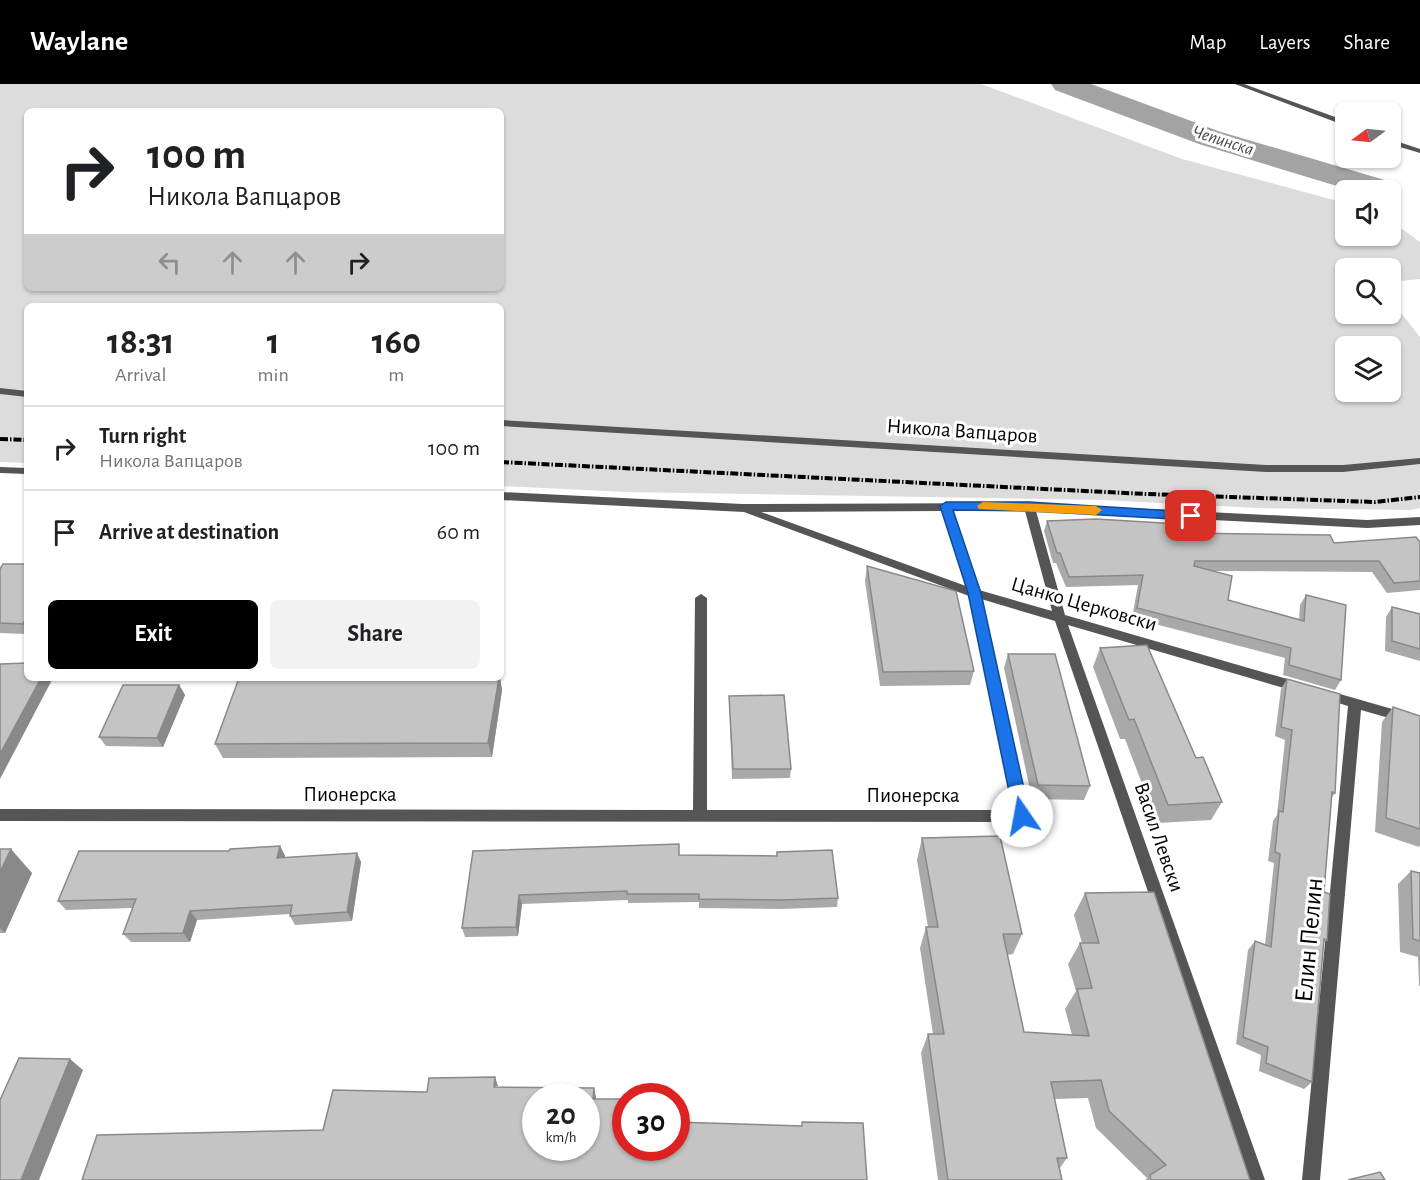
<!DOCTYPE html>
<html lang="en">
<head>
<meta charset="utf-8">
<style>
	body { margin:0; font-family:"Alegreya Sans",sans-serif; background:#f2f2f2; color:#202124; height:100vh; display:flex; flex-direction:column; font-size:22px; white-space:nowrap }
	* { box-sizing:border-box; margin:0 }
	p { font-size:20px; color:#757577 }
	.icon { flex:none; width:33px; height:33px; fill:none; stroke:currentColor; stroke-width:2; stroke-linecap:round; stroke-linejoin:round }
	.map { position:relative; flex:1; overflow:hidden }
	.drawer { position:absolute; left:24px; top:219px; width:480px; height:378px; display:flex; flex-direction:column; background:#fff; border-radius:9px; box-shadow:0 2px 4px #0004 }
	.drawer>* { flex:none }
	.hud { position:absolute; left:24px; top:24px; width:480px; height:183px; border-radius:9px; box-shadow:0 2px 4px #0004; background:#fff; color:#202124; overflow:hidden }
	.needle { width:39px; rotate:255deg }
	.buttons { position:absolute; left:1335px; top:18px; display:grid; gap:12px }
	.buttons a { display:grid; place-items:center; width:66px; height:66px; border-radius:9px; background:#fff; box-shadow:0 2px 4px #0004; font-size:30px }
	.speed { position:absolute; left:522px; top:999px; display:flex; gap:12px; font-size:30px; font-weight:700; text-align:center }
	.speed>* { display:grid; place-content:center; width:78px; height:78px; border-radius:50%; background:#fff; box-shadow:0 2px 4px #0004; line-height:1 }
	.speed small { font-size:15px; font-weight:400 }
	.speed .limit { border:9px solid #d22; background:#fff; color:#111 }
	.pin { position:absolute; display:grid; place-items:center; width:51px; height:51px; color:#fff; margin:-26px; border-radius:12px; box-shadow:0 3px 9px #0006 }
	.me { position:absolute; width:66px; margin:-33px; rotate:348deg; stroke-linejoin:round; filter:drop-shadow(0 0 4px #0008) }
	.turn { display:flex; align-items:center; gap:21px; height:126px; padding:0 24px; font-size:27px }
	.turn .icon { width:78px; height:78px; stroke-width:2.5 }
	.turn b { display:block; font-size:42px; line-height:51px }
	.lanes { display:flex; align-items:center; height:57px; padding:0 24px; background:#0003; justify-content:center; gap:30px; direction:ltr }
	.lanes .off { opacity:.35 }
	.eta { display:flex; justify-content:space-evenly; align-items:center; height:102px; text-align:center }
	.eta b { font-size:36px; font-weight:700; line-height:42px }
	.primary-button { display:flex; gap:12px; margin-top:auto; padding:12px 24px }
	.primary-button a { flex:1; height:69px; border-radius:9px; background:#000; color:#fff; font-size:24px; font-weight:700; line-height:69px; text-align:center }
	.primary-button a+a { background:#f2f2f2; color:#202124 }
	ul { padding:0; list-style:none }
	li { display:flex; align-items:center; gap:18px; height:84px; padding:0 24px; border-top:2px solid #e0e0e0 }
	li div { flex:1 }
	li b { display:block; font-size:22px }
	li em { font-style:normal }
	header { display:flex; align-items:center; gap:36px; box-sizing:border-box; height:84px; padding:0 30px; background:#000; color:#fff }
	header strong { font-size:28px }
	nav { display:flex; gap:33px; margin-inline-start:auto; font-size:21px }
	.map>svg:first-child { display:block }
	.green { fill:#dcdcdc; fill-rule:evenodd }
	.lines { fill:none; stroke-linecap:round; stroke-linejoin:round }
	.river { fill:#a3a3a3; fill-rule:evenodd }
	.minor { fill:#555; fill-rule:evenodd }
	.tertiary { fill:#555; fill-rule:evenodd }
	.rail { stroke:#000; stroke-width:4; stroke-dasharray:8 2 1.5 2; stroke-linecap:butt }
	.wall { fill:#a9a9a9 }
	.shaded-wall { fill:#898989 }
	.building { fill:#c4c4c4; stroke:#898989; stroke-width:1.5; fill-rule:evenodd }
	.route { fill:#1a73e8; stroke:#114b97; stroke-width:1.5 }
	.slow { fill:#f59e0b }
	.labels { text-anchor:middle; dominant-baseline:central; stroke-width:6; stroke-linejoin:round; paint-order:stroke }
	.far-water-label { font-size:18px; font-style:italic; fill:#444; stroke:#fff }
	.street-label { font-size:21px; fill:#000; stroke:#fff }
	.near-street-label { font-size:26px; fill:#000; stroke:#fff }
</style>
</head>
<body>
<header>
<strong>Waylane</strong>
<nav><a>Map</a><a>Layers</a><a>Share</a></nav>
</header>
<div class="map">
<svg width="1420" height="1096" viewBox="0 0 1420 1096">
	<rect width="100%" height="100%" fill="#fff"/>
	<path class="green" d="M0 0H981L1182 75 1345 119 1346 152H1390L1391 137 1420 158V195L1391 198 1390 184H1346V230H1390L1391 216 1420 253V424L1411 426 1257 424 1103 416 625 408 501 402V222H27V379L0 378ZM27 27H501V204H27ZM1346 262H1390V308H1346Z"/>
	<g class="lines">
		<polygon class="river" points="1051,0 1091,0 1221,48 1395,99 1399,106 1395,113 1390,114 1390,106 1350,106 1199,60 1055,6"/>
		<g class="minor">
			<polygon points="1235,0 1244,0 1346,37 1346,42"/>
			<polygon points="1390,55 1420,65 1420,69 1390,60"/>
			<polygon points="0,383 27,384 27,390 0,389"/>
			<path d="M501 408 742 420 1029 419 1367 436 1420 433V441L1367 444 1036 427 1065 531 1301 599 1305 601 1307 604 1305 607 1301 609 1068 541 1265 1096H1247L1055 537 981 515 1029 732 1027 736 1022 738 0 737V725L693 726 695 514 701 510 707 514V726H1014L969 512 744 428 501 416ZM942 427 966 502 761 428ZM953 427H1025L1052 527 979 506Z"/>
			<polygon points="1326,606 1420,633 1420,643 1361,626 1320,1096 1302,1096 1348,622 1322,614 1320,611 1322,608"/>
		</g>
		<g class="tertiary">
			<polygon points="0,304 27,307 27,313 0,310"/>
			<polygon points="501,336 1266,381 1343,381 1420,374 1420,380 1343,388 1266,388 501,342"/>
		</g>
		<g class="rail">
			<polyline points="0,355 27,356"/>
			<polyline points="501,378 1146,410 1375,418 1420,413"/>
		</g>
	</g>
	<g class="wall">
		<polygon points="1047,437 1182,449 1334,459 1420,458 1420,506 1387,509 1372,488 1213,487 1228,516 1299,536 1300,521 1306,511 1341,596 1335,606 1283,591 1285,574 1132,534 1138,501 1066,503 1056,479 1053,479 1044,447"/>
		<polygon points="27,480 27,550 0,549 0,485"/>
		<polygon points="867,482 974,587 970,601 880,602 865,497"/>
		<polygon points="1392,523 1420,530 1420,577 1385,567 1386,533"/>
		<polygon points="1100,564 1196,674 1222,718 1211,736 1157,739 1125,655 1120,655 1093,583"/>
		<polygon points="1008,570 1090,702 1084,716 1032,715 1004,584"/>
		<polygon points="239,594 500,594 502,606 492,673 223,674 215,660"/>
		<polygon points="1287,595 1335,709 1332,713 1324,808 1327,856 1323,860 1312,998 1304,1005 1259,987 1261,971 1236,960 1248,866 1255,857 1265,861 1274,779 1268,777 1273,737 1277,731 1285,656 1275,652 1281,605"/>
		<polygon points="179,601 185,611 163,663 106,662 99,653"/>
		<polygon points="729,612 791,685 790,694 732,695"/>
		<polygon points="1393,623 1420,632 1420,761 1419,763 1375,748 1382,638"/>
		<polygon points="922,754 1022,850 1013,870 1007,871 1024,948 1072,951 1065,925 1076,907 1068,880 1080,859 1082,859 1074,831 1085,809 1250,1096 1145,1096 1147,1094 1096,1044 1088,1014 1055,1015 1067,1074 1060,1084 1062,1096 938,1096 921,969 928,950 933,950 920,864 926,843 928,843 917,776"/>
		<polygon points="280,762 285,772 284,773 361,778 352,837 295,841 290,832 290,830 197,836 190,858 131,858 123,850 133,824 66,826 58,817 229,767"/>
		<polygon points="0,765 32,789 5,849 0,849"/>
		<polygon points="473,767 679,771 776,772 777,768 838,814 837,823 781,825 699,824 699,818 628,819 628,816 522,820 518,852 465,853 462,844"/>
		<polygon points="1411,787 1420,789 1420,902 1419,902 1418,873 1400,868 1398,800"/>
	</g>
	<g class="shaded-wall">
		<polygon points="27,532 27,546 23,540"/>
		<polygon points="41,594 53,594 0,695 0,670"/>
		<polygon points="499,594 500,594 502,606 492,673 488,659"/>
		<polygon points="179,601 185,611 163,663 157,654"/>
		<polygon points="280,762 285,772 282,783 277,774"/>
		<polygon points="11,765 32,789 5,849 0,844 0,788"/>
		<polygon points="357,769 361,778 352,837 347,828"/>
		<polygon points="519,811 522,820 518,852 516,843"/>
		<polygon points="190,827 197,836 190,858 183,849"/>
		<polygon points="70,975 83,986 39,1096 21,1096"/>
		<polygon points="495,993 498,1002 494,1003"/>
		<polygon points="594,1004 596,1013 595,1024 593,1015"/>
	</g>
	<g class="building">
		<polygon points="1096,435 1179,440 1182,449 1330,451 1334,459 1416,453 1420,458 1420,497 1394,499 1379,477 1195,477 1194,482 1232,492 1228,516 1304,537 1306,511 1346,521 1341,596 1289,581 1291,564 1137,524 1143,491 1069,493 1060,469 1057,469 1047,437"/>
		<polygon points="3,480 27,480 27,532 23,540 0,539 0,485"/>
		<polygon points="867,482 956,507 974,587 883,588"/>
		<polygon points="1392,523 1420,530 1420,565 1392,557"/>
		<polygon points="1147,561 1196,674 1203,673 1222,718 1168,721 1134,635 1129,636 1100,564"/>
		<polygon points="1008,570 1055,570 1090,702 1038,701"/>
		<polygon points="27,579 27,594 41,594 0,670 0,580"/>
		<polygon points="239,594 499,594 488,659 215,660"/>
		<polygon points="1287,595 1340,610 1335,709 1332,708 1324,808 1330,810 1327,856 1324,855 1312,998 1266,979 1268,963 1243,953 1255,857 1271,863 1280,770 1275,768 1279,727 1283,728 1292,646 1281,643"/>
		<polygon points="123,601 179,601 157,654 99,653"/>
		<polygon points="784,611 791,685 733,685 729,612"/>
		<polygon points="1393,623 1420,632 1420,745 1386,734"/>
		<polygon points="1000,752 1022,850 1003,850 1024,948 1089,952 1077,905 1092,904 1080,859 1099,859 1085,809 1154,808 1250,1096 1151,1096 1150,1091 1166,1081 1109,1027 1101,996 1051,998 1067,1074 1057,1074 1062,1096 948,1096 928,950 944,950 926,843 938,843 922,754"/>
		<polygon points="679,760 679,771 777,772 777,768 832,766 838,814 782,816 699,815 699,810 627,810 627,807 519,811 516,843 462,844 473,767"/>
		<polygon points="280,762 277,774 357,769 347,828 290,832 292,821 190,827 183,849 123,850 136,815 58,817 79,767 229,767 230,765"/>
		<polygon points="0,765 11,765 0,788"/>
		<polygon points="1411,787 1420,789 1420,857 1413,855"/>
		<polygon points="19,974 70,975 21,1096 0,1096 0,1016"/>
		<path d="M495 993 494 1003 594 1004 593 1015H626V1064H676V1038L802 1042V1038L863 1039 867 1096H82L97 1051 323 1046 333 1006 427 1008 429 994ZM536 1012H586V1064H536Z"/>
		<polygon points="1380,1088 1385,1096 1348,1096"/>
	</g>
	<polygon class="route" points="946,418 1029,418 1191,428 1197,432 1191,436 1029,427 953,426 981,509 1030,732 1028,737 1022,739 1017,737 1014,732 968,509 940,422"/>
	<polygon class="slow" points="983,418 1096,422 1102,426 1096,431 979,425 977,422"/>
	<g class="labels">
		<g class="far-water-label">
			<text transform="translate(1223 57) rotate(18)">Чепинска</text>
		</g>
		<g class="street-label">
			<text transform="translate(962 347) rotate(4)">Никола Вапцаров</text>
			<text transform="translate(1084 520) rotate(16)">Цанко Церковски</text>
			<text x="350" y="710">Пионерска</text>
			<text x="913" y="711">Пионерска</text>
			<text transform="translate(1159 753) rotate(71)">Васил Левски</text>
		</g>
		<g class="near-street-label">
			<text transform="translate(1309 856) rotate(-85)">Елин Пелин</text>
		</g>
	</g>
</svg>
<div class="buttons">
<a><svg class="needle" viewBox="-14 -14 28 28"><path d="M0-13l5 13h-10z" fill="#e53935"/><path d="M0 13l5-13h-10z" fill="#757577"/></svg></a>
<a><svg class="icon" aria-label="sound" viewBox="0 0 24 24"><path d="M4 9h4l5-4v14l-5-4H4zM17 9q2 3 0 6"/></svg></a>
<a><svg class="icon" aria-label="search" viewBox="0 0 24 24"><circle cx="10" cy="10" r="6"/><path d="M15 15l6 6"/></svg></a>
<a><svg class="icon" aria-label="layers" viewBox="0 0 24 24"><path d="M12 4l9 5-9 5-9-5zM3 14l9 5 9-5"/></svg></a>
</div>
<div class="speed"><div>20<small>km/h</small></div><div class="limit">30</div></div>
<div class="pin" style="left:1191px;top:432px;background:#d93025"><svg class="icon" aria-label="arrive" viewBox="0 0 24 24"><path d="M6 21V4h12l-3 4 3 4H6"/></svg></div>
<svg class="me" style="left:1022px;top:732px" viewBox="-20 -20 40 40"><circle r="19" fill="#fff"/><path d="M0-13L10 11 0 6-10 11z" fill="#1a73e8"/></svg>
<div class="hud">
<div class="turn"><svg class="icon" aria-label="right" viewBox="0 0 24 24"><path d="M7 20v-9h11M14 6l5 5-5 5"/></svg><div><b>100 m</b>Никола Вапцаров</div></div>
<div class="lanes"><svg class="icon off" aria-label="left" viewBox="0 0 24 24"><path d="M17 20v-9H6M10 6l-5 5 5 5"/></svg><svg class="icon off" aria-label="ahead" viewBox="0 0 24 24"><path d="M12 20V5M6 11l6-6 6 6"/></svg><svg class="icon off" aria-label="ahead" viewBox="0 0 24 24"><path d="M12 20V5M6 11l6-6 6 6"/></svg><svg class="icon" aria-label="right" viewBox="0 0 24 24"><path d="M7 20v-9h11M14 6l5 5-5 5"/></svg></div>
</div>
<section class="drawer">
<div class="eta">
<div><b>18:31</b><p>Arrival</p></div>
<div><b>1</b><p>min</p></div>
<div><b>160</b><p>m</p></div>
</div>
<ul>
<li><svg class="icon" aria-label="right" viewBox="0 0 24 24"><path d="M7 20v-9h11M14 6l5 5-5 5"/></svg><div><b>Turn right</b><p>Никола Вапцаров</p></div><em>100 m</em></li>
<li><svg class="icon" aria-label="arrive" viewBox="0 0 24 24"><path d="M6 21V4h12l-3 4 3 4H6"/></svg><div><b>Arrive at destination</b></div><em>60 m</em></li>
</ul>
<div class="primary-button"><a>Exit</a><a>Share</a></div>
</section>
</div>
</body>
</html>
